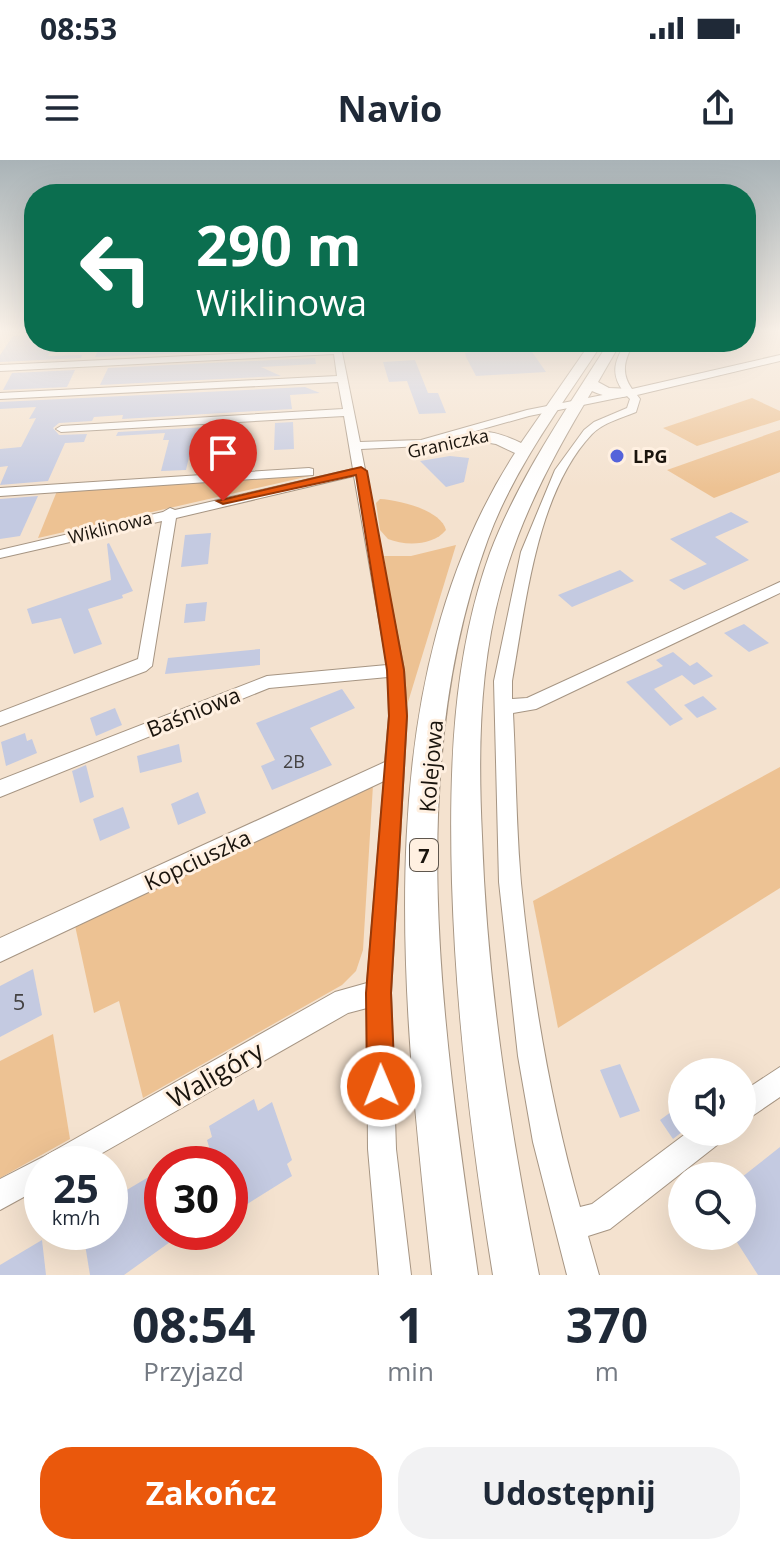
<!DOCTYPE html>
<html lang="pl">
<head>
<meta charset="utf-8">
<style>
	body { margin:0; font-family:"Open Sans",sans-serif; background:#f2f2f3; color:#1f2937; height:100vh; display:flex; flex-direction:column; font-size:30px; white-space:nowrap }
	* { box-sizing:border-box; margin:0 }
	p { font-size:26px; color:#747a83 }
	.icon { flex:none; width:44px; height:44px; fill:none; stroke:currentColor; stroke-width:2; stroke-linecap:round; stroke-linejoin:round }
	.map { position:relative; height:1115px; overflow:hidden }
	.sheet { display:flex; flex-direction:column; background:#fff; flex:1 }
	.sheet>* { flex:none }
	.hud { position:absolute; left:24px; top:24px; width:732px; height:168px; border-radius:32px; box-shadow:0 8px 32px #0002; background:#0b6e4f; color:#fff; overflow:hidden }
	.fabs { position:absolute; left:668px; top:898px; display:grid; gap:16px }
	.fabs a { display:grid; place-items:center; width:88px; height:88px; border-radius:50%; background:#fff; box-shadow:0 8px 32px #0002; font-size:40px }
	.speed { position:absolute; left:24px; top:986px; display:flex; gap:16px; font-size:40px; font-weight:700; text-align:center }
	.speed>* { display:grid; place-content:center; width:104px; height:104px; border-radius:50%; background:#fff; box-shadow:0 8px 32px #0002; line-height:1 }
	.speed small { font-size:20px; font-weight:400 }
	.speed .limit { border:12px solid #d22; background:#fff; color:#111 }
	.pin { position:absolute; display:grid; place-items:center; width:68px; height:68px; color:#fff; margin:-82px -34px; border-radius:50% 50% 50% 0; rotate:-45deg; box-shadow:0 0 8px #0007 }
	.pin .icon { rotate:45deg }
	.me { position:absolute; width:88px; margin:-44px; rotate:359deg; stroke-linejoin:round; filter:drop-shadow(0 0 6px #0008) }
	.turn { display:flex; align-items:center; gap:28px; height:168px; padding:0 40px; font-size:36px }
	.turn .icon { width:104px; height:104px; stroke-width:2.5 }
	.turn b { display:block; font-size:56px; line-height:68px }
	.eta { display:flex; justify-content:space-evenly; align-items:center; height:136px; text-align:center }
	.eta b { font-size:48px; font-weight:700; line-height:56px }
	.cta { display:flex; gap:16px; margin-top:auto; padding:16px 40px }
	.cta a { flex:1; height:92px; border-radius:32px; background:#ea580c; color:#fff; font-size:32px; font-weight:700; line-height:92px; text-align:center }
	.cta a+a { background:#f2f2f3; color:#1f2937 }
	.status { display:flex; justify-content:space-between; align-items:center; height:56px; padding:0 40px; background:#fff; direction:ltr }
	.status svg { height:22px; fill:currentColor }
	header { display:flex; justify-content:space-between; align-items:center; height:104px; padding:0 40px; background:#fff; font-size:36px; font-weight:700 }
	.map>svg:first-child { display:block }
	.green { fill:#edc293 }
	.building { fill:#c4cae1 }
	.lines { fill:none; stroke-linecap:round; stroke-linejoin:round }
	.minor-casing { stroke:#a69583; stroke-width:2 }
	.highway-casing { stroke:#a69583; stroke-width:2 }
	.minor { fill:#fff; fill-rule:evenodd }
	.highway { fill:#fff; fill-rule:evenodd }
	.route { fill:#ea580c; stroke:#983908; stroke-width:2 }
	.poi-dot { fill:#5563da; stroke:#fff0e1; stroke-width:3 }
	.labels { text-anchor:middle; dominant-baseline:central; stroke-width:6; stroke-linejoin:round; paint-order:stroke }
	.far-street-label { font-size:18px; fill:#1a140d; stroke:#fff0e1 }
	.far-poi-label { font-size:18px; font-weight:bold; fill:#1a140d; stroke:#fff0e1; text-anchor:start }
	.number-label { font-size:18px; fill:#444242 }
	.shield { fill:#fff0e1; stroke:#5f564d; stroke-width:2 }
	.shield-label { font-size:20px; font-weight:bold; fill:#1a140d }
	.street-label { font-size:22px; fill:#1a140d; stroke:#fff0e1 }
	.near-number-label { font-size:22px; fill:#444242 }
	.near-street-label { font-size:26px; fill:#1a140d; stroke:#fff0e1 }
</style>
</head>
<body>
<div class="status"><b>08:53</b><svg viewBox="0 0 49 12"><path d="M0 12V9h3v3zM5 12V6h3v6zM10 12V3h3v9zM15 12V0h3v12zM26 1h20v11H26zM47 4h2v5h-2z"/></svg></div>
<header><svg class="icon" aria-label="menu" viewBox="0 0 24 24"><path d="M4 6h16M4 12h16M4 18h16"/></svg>Navio<svg class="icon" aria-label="share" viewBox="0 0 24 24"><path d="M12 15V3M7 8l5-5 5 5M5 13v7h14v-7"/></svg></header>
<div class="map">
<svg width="780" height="1115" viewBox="0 0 780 1115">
	<rect width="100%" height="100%" fill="#f4e2cf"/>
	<g class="green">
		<polygon points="752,238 780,251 780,260 697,286 663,268"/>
		<polygon points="780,270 780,312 714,338 667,310"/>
		<polygon points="313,314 314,315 38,378 57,331"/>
		<path d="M380 339C399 340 441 350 446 370 433 386 405 386 388 379L380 370 376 343Z"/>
		<polygon points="456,385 405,552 384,396 411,396"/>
		<polygon points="780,607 780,728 558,868 533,741"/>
		<polygon points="373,625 363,790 356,811 342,825 143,938 119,841 94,853 74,761"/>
		<polygon points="53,874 70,979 0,1018 0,901"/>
	</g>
	<g class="building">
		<polygon points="34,175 29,182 57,182 48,196 82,195 81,198 0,202 0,195 13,176"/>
		<polygon points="102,182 234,182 233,187 313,183 314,187 95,197"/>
		<polygon points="466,182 518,182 522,189 530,189 546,212 476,216 466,197 465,193 472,192"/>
		<polygon points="315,198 316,204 261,207 281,216 100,225 108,208"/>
		<polygon points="415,200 428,233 438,233 446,253 419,254 407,221 389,222 383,202"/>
		<polygon points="75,210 67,227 3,230 12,213"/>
		<polygon points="305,227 320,233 290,235 292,249 122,259 123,255 94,257 92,261 59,263 53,268 59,275 87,274 84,282 65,283 48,321 0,325 8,306 0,307 0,289 21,287 36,258 29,259 36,247 0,249 0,242"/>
		<polygon points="293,262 294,289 274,290 275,263"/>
		<polygon points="226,266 224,295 189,297 186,310 161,311 169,280 163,280 165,273 116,276 118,272"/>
		<polygon points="250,289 250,309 230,308 231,290"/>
		<polygon points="450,296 469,298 464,322 446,327 420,301"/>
		<polygon points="38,336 20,376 0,379 0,339"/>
		<polygon points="731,352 749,362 715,377 749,400 684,430 669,420 707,404 670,379"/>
		<polygon points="211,373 208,404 181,407 185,375"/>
		<polygon points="109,383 133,431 122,435 123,438 88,449 102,484 74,494 61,458 32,464 27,449 111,420 107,384"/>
		<polygon points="620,410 634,421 572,447 558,435"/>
		<polygon points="207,442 205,461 184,463 186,444"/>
		<polygon points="744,464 769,483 749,492 724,473"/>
		<polygon points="260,489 260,505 165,514 168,498"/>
		<polygon points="673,492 690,506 697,502 713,516 694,525 682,515 654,529 683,559 670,566 626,522 663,506 656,500"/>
		<polygon points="342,529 355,548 310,568 332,605 272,630 261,606 275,600 256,563"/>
		<polygon points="703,536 717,549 697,558 684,545"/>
		<polygon points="115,548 122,565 96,576 90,558"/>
		<polygon points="25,573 27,581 32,579 37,593 6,606 1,582"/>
		<polygon points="179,584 182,602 140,613 137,596"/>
		<polygon points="86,605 94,637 80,643 72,611"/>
		<polygon points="198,632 206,653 178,665 171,644"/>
		<polygon points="123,647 130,668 100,681 93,659"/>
		<polygon points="33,809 42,855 0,877 0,826"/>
		<polygon points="620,904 640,951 620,958 600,910"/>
		<polygon points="254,939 258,951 272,942 292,1000 287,1004 292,1016 233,1053 230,1041 230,1004 214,1004 207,980 212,977 209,966"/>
		<polygon points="682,944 682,972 673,979 660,960"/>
		<polygon points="780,987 780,1115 758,1115 733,1076 742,1076 742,1017"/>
		<polygon points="162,1009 162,1072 184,1072 124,1115 90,1115 83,1072 110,1072 110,1040"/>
		<polygon points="42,1080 46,1115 0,1115 0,1105"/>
	</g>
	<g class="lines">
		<defs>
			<g id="minor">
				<path d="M332 182H340L360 282 421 280 527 250 623 231C610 213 615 200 626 182H634C625 199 620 212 632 229L780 195V201L637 235 640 239 636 252C621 258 603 263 592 274 536 333 526 444 512 521V539L527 538 780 422V433L536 549 513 553C516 609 516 667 521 723 532 833 550 941 580 1047L592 1044 688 972H725L721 982 610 1069 588 1076 599 1115H567L533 982 518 896 499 722 494 521 521 392 555 310 584 270 594 262 627 248 630 239 627 236 529 256 422 286 361 289 404 510 407 556 391 833 396 989 411 1115H379L368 989 367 848 348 853 83 1004H42V1027L0 1050V1019L43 997 335 832 367 823 384 621 0 802V778L385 602 389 556 388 517 269 528 0 637V620L267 516 387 505 354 316 176 358 152 506 146 511 0 566V552L138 499 162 361 0 398V390L163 352 170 348 175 350 353 309 344 256 61 272 56 269 61 266 343 249 338 222 0 239V233L337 216 334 194 0 211V205L333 189Z"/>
				<polygon points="309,308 313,309 313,315 0,336 0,328"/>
				<polygon points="780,907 780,937 742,963 742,932"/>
			</g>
			<g id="highway">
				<path d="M591 182H603C562 245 514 308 488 379 402 614 444 874 478 1115H432C404 849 363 529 515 293L496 284 472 280 470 277C483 266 506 276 521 283Z"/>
				<path d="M609 182H621L598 222 609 228 633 229 635 232C624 241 605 237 592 231 554 294 520 357 501 428 479 508 478 594 482 676 487 824 510 970 539 1115H493C472 985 456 855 452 723 449 613 452 498 490 393 519 317 566 250 609 182Z"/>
			</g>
		</defs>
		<use href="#minor" class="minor-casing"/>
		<use href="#highway" class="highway-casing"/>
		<use href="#minor" class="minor"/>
		<use href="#highway" class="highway"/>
	</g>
	<linearGradient id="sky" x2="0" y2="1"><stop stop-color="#a9b3b7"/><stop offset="0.52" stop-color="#faf2e9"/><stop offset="1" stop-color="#faf2e9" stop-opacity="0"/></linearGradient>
	<rect width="780" height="328" fill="url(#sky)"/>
	<polygon class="route" points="361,307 367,311 404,510 407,556 391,833 395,926 391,936 381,940 371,936 367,926 366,833 389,556 387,510 356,315 223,344 217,341"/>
	<circle class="poi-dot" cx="617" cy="296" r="8"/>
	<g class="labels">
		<g class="far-street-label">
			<text transform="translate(448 283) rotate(-12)">Graniczka</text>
			<text transform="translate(110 367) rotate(-14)">Wiklinowa</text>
		</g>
		<g class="far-poi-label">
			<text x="633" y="296">LPG</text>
		</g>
		<g class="number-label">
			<text x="294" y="601">2B</text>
		</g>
		<rect class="shield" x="410" y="679" width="28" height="32" rx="6"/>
		<g class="shield-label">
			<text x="424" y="695">7</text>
		</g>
		<g class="street-label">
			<text transform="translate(193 551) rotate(-22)">Baśniowa</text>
			<text transform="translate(430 606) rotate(-85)">Kolejowa</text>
			<text transform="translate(197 699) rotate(-25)">Kopciuszka</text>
		</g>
		<g class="near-number-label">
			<text x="19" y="841">5</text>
		</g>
		<g class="near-street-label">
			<text transform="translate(215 914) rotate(-30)">Waligóry</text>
		</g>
	</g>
</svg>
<div class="fabs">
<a><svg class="icon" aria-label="sound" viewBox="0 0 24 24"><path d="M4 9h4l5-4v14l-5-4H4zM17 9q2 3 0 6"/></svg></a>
<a><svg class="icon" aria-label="search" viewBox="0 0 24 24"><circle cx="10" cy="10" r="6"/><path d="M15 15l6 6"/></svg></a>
</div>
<div class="speed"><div>25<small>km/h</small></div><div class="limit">30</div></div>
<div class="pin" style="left:223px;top:341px;background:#d93025"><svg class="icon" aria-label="arrive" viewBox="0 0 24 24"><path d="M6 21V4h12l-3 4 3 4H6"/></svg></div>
<svg class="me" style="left:381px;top:926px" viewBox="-20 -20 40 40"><circle r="17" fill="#ea580c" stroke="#fff" stroke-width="3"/><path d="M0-11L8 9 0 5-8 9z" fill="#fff"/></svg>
<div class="hud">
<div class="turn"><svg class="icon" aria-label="left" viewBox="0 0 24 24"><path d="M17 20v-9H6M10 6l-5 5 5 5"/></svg><div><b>290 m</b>Wiklinowa</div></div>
</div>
</div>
<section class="sheet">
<div class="eta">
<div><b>08:54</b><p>Przyjazd</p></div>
<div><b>1</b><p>min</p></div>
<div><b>370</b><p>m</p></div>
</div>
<div class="cta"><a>Zakończ</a><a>Udostępnij</a></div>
</section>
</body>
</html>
